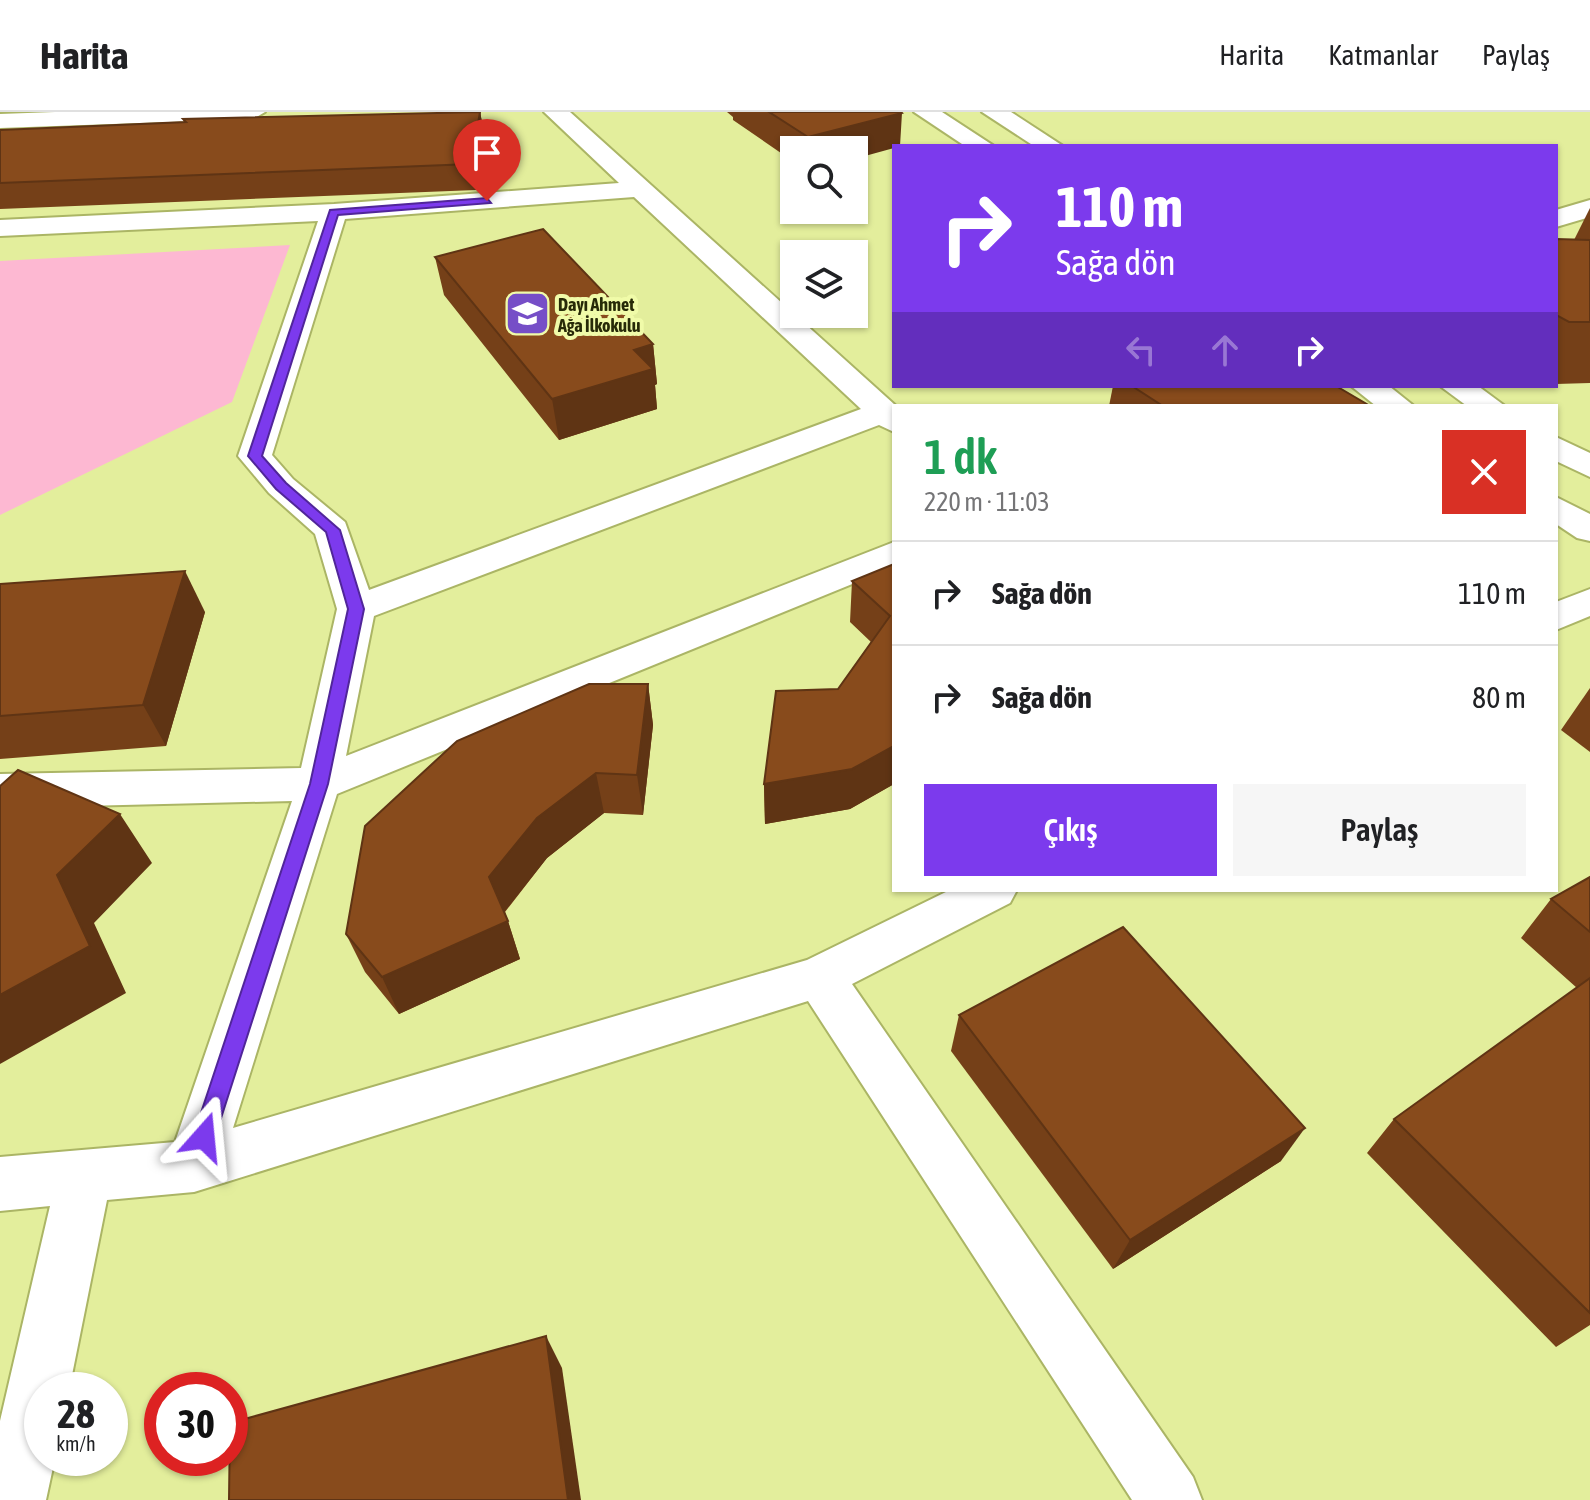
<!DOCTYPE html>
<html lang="tr">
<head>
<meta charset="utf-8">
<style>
	body { margin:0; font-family:"Asap Condensed",sans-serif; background:#f6f6f6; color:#202124; height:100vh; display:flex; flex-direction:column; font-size:30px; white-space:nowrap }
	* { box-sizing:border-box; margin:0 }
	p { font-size:26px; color:#757577 }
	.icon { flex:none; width:44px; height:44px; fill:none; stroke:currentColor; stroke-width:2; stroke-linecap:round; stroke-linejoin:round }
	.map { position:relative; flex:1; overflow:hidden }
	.side { position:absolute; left:892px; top:292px; width:666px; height:488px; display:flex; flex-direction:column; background:#fff; border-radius:0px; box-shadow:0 2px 6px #0004 }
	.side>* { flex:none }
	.guide { position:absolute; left:892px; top:32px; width:666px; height:244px; border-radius:0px; box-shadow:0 2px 6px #0004; background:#7c3aed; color:#fff; overflow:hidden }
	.fabs { position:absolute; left:780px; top:24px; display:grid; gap:16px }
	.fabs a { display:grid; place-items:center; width:88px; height:88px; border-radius:0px; background:#fff; box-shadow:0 2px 6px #0004; font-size:40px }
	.speed { position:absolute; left:24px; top:1260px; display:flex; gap:16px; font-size:40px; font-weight:700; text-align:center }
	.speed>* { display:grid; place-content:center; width:104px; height:104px; border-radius:50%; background:#fff; box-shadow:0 2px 6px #0004; line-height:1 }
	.speed small { font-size:20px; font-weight:400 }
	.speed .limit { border:12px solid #d22; background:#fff; color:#111 }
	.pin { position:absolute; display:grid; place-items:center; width:68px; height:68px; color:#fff; margin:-82px -34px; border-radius:50% 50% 50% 0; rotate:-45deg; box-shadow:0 0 8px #0007 }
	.pin .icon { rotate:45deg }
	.me { position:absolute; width:88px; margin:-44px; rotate:18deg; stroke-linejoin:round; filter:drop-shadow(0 0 6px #0008) }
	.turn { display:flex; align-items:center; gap:28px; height:168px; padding:0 32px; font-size:36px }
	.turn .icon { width:104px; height:104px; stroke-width:2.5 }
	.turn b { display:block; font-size:56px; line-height:68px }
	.lanes { display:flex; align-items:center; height:76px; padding:0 32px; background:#0003; justify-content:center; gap:40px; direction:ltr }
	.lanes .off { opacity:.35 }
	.round { display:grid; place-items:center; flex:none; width:84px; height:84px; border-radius:0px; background:#f6f6f6 }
	.overview { display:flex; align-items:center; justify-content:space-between; height:136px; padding:0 32px }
	h1 { font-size:48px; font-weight:600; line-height:60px; color:#1e9e55 }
	.button { display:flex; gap:16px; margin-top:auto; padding:16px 32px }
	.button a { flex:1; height:92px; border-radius:0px; background:#7c3aed; color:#fff; font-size:32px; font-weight:600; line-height:92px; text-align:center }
	.button a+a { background:#f6f6f6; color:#202124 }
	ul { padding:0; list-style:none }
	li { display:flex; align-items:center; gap:24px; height:104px; padding:0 32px; border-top:2px solid #e0e0e0 }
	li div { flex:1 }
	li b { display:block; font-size:30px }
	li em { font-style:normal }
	header { display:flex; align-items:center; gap:48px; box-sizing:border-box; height:112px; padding:0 40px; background:#fff; border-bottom:2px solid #e0e0e0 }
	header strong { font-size:38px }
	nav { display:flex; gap:44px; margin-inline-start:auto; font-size:28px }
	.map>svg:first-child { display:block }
	.green { fill:#fdb8d2 }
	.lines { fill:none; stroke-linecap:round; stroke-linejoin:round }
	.street-casing { stroke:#abb565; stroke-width:4 }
	.secondary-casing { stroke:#abb565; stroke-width:4 }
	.street { fill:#fff; fill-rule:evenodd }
	.secondary { fill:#fff; fill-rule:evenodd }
	.wall { fill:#754018 }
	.shaded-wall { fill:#5f3414 }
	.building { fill:#884b1c; stroke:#5f3414; stroke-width:2 }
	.route { fill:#7c3aed; stroke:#51269a; stroke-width:2 }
	.labels { text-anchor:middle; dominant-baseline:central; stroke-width:8; stroke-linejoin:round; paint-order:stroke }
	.far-poi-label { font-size:18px; font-weight:bold; fill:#272a08; stroke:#f0fba9; text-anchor:start }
</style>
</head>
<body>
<header>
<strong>Harita</strong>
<nav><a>Harita</a><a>Katmanlar</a><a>Paylaş</a></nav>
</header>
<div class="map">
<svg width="1590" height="1388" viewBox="0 0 1590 1388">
	<rect width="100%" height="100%" fill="#e3ee9c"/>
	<polygon class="green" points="290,133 232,290 0,403 0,149"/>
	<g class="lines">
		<defs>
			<g id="street">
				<polygon points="55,0 265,0 253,7 0,16 0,2"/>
				<path d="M544 0H570L895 293 894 320 879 313 374 504 346 644 894 430V455L337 682 233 1016 807 848 950 778H1017L1010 791 852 872 1193 1365 1202 1388H1132L808 889 194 1080 107 1088 69 1278H42V1346H55L46 1388H0V1309L50 1094 0 1099V1045L175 1030 292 689 0 696V662L301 656 337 497 315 422 269 381 238 344 318 109 0 124V108L334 92 619 71ZM634 85 861 297 369 478 345 410 293 367 272 343 345 107Z"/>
				<polygon points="1590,88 1590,105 1556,115 1556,98"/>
				<polygon points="1590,477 1590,504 1556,518 1556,490"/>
			</g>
			<g id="secondary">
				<polygon points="914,0 942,0 994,34 965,34"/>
				<polygon points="982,0 1011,0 1063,34 1034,34"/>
				<polygon points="1351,274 1389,274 1414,294 1376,294"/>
				<polygon points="1440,274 1478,274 1505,294 1467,294"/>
				<polygon points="1556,325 1590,341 1590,365 1556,349"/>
				<polygon points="1556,385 1590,402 1590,429 1577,426 1556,412"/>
			</g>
		</defs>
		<use href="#street" class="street-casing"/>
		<use href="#secondary" class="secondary-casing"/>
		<use href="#street" class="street"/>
		<use href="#secondary" class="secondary"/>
	</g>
	<g class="wall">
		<polygon points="480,0 485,25 476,78 0,97 0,18 184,10 183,7"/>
		<polygon points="727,0 901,0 854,38 794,38 794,50 733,8 733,5"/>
		<polygon points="1590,96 1590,271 1556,272 1556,127 1574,128"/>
		<polygon points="435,145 653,232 657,272 655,273 657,297 559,328 444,183"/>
		<polygon points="1113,274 1336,274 1370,294 1109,294"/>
		<polygon points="894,452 894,672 850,697 765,712 764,672 838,577 871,530 850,510 852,469"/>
		<polygon points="0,472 205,500 166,634 0,647"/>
		<polygon points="648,572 653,613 643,703 604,701 547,746 505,800 520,847 399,902 365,860 346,822"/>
		<polygon points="1590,576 1590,640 1561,618"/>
		<polygon points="1590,765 1590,1213 1556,1235 1367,1041 1394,1007 1577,876 1521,826 1551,787"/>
		<polygon points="959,903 1281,1049 1113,1157 951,939"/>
	</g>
	<g class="shaded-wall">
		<polygon points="480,0 485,25 476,78 471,52"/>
		<polygon points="902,1 900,34 894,34 894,36 854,47 854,38 808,38 808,25"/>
		<polygon points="653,232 657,272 655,273 657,297 559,328 552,287 634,238"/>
		<polygon points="185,459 205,500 166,634 143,593"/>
		<polygon points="648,572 653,613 643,703 637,663"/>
		<polygon points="894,634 894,672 850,697 765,712 764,672"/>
		<polygon points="596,661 604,701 547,746 501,804 489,765 537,706"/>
		<polygon points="120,702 152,751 94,811 126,881 0,952 0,883 57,763"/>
		<polygon points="508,809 520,847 399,902 382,865"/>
		<polygon points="1305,1016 1281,1049 1113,1157 1130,1128"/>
		<polygon points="546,1224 562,1256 581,1388 568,1388"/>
	</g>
	<g class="building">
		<polygon points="480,0 471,52 0,71 0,18 186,10 183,7"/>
		<polygon points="769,0 901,0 902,1 808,25"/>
		<polygon points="543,117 653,232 634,238 653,257 552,287 435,145"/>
		<polygon points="1556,127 1590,128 1590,210 1569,210 1556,203"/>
		<polygon points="1132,274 1336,274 1370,294 1163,294"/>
		<polygon points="894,452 894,634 852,657 764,672 776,579 838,577 890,504 852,469"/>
		<polygon points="185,459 143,593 0,604 0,472"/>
		<polygon points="589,572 648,572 637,663 596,661 537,706 489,765 508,809 382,865 346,822 365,714 457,629"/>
		<polygon points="18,658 120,702 57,763 90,834 0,883 0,674"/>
		<polygon points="1590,765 1590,820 1551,787"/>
		<polygon points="1123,815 1305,1016 1130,1128 959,903"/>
		<polygon points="1590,866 1590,1201 1394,1007"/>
		<polygon points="546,1224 568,1388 229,1388 230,1311"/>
	</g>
	<polygon class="route" points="487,86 491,91 338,103 262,344 286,371 340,418 364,497 328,672 215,1025 212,1032 204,1035 196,1032 193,1025 310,672 348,497 326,420 276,377 248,344 330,98"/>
	<defs>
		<symbol id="school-square" viewBox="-11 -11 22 22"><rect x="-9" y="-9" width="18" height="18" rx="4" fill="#764ec7" stroke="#f0fba9"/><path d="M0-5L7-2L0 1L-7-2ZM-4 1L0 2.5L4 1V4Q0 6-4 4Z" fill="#fff"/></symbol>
	</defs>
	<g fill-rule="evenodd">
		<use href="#school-square" x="502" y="176" width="51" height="51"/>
	</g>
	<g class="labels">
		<g class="far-poi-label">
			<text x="558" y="192">Dayı Ahmet<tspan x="558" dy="21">Ağa İlkokulu</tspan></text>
		</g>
	</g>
</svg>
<div class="fabs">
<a><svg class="icon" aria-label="search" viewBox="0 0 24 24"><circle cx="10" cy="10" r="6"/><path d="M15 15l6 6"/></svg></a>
<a><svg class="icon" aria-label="layers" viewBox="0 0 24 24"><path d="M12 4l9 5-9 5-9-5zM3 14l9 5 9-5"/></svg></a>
</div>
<div class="speed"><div>28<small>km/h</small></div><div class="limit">30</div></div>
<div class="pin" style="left:487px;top:89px;background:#d93025"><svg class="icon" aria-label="arrive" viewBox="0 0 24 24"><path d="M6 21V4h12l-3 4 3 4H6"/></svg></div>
<svg class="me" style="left:204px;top:1025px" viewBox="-20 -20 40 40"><path d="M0-17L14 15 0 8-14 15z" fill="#7c3aed" stroke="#fff" stroke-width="4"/></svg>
<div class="guide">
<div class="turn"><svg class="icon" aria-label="right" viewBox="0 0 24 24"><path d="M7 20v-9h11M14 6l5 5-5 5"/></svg><div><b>110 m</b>Sağa dön</div></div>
<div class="lanes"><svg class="icon off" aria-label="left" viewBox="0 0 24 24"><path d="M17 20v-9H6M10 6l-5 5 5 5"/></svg><svg class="icon off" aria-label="ahead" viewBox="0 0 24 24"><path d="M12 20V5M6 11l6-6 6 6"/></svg><svg class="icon" aria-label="right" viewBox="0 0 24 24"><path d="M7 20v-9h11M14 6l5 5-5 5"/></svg></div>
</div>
<section class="side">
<div class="overview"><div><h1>1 dk</h1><p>220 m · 11:03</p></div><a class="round" style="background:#d93025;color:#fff"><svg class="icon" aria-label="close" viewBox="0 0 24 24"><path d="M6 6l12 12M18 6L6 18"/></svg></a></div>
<ul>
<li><svg class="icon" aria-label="right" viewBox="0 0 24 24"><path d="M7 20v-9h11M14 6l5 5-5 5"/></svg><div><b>Sağa dön</b></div><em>110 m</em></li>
<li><svg class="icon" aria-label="right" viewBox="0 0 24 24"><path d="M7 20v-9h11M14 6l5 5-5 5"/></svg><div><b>Sağa dön</b></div><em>80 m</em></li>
</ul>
<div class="button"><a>Çıkış</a><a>Paylaş</a></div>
</section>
</div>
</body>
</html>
